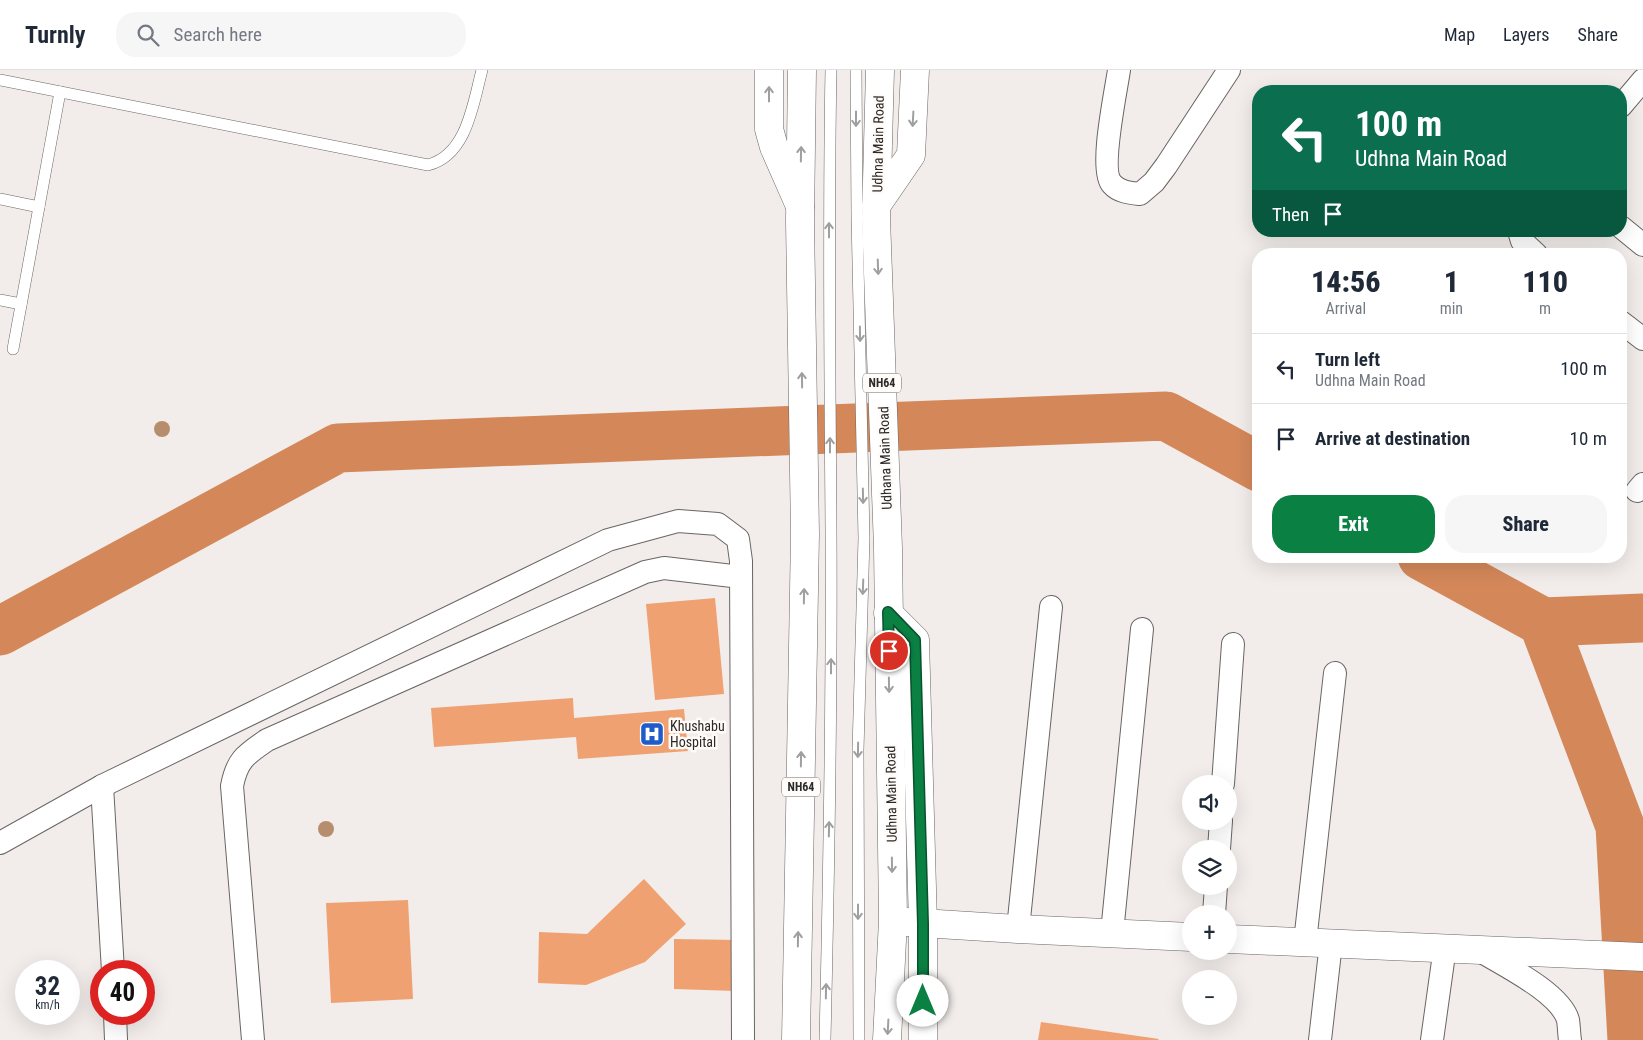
<!DOCTYPE html>
<html lang="en">
<head>
<meta charset="utf-8">
<style>
	body { margin:0; font-family:"Roboto Condensed",sans-serif; background:#f6f6f7; color:#1f2937; height:100vh; display:flex; flex-direction:column; font-size:19px; white-space:nowrap }
	* { box-sizing:border-box; margin:0 }
	p { font-size:16px; color:#747a83 }
	.icon { flex:none; width:28px; height:28px; fill:none; stroke:currentColor; stroke-width:2; stroke-linecap:round; stroke-linejoin:round }
	.map { position:relative; flex:1; overflow:hidden }
	.sheet { position:absolute; left:1252px; top:178px; width:375px; height:315px; display:flex; flex-direction:column; background:#fff; border-radius:20px; box-shadow:0 5px 20px #0002 }
	.sheet>* { flex:none }
	.guide { position:absolute; left:1252px; top:15px; width:375px; height:152px; border-radius:20px; box-shadow:0 5px 20px #0002; background:#0b6e4f; color:#fff; overflow:hidden }
	.tools { position:absolute; left:1182px; top:705px; display:grid; gap:10px }
	.tools a { display:grid; place-items:center; width:55px; height:55px; border-radius:50%; background:#fff; box-shadow:0 5px 20px #0002; font-size:25px }
	.speed { position:absolute; left:15px; top:890px; display:flex; gap:10px; font-size:25px; font-weight:700; text-align:center }
	.speed>* { display:grid; place-content:center; width:65px; height:65px; border-radius:50%; background:#fff; box-shadow:0 5px 20px #0002; line-height:1 }
	.speed small { font-size:12px; font-weight:400 }
	.speed .limit { border:8px solid #d22; background:#fff; color:#111 }
	.pin { position:absolute; display:grid; place-items:center; width:42px; height:42px; color:#fff; margin:-21px; border:2px solid #fff; border-radius:50%; box-shadow:0 1px 5px #0007 }
	.me { position:absolute; width:55px; margin:-28px; rotate:0deg; stroke-linejoin:round; filter:drop-shadow(0 0 4px #0008) }
	.turn { display:flex; align-items:center; gap:18px; height:105px; padding:0 20px; font-size:22px }
	.turn .icon { width:65px; height:65px; stroke-width:2.5 }
	.turn b { display:block; font-size:35px; line-height:42px }
	.then { display:flex; align-items:center; height:48px; padding:0 20px; background:#0003; gap:10px; font-size:19px }
	.eta { display:flex; justify-content:space-evenly; align-items:center; height:85px; text-align:center }
	.eta b { font-size:30px; font-weight:800; line-height:35px }
	.action { display:flex; gap:10px; margin-top:auto; padding:10px 20px }
	.action a { flex:1; height:58px; border-radius:20px; background:#0b8043; color:#fff; font-size:20px; font-weight:800; line-height:58px; text-align:center }
	.action a+a { background:#f6f6f7; color:#1f2937 }
	ul { padding:0; list-style:none }
	li { display:flex; align-items:center; gap:15px; height:70px; padding:0 20px; border-top:1px solid #e0e1e3 }
	li div { flex:1 }
	li b { display:block; font-size:19px }
	li em { font-style:normal }
	header { display:flex; align-items:center; gap:30px; box-sizing:border-box; height:70px; padding:0 25px; background:#fff; border-bottom:1px solid #e0e1e3 }
	header strong { font-size:24px }
	nav { display:flex; gap:28px; margin-inline-start:auto; font-size:18px }
	.search { width:350px; height:45px; background:#f6f6f7; display:flex; align-items:center; gap:12px; box-sizing:border-box; padding:0 18px; border-radius:20px; color:#747a83; font-size:19px }
	.map>svg:first-child { display:block }
	.lines { fill:none; stroke-linecap:round; stroke-linejoin:round }
	.river { stroke:#d4885a; stroke-width:49 }
	.building { fill:#efa172 }
	.lane-casing { stroke:#6a6563; stroke-width:12 }
	.street-casing { stroke:#6a6563; stroke-width:24 }
	.secondary-casing { stroke:#6a6563; stroke-width:29 }
	.highway-casing { stroke:#6a6563; stroke-width:29 }
	.lane { stroke:#fff; stroke-width:11 }
	.street { stroke:#fff; stroke-width:22 }
	.secondary { stroke:#fff; stroke-width:28 }
	.highway { stroke:#fff; stroke-width:28 }
	.tree { fill:#b78e6d }
	.oneway { stroke:#a09f9f }
	.route-casing { stroke:#07532c; stroke-width:12 }
	.route { stroke:#0b8043; stroke-width:9 }
	.labels { text-anchor:middle; dominant-baseline:central; stroke-width:5; stroke-linejoin:round; paint-order:stroke }
	.shield { fill:#fffbf8; stroke:#6b6967; stroke-width:1 }
	.shield-label { font-size:12px; font-weight:bold; fill:#2c2a29 }
	.street-label { font-size:14px; fill:#2c2a29; stroke:#fffbf8 }
	.poi-label { font-size:14px; fill:#2c2a29; stroke:#fffbf8; text-anchor:start }
</style>
</head>
<body>
<header>
<strong>Turnly</strong>
<div class="search"><svg class="icon" aria-label="search" viewBox="0 0 24 24"><circle cx="10" cy="10" r="6"/><path d="M15 15l6 6"/></svg>Search here</div>
<nav><a>Map</a><a>Layers</a><a>Share</a></nav>
</header>
<div class="map">
<svg width="1643" height="970" viewBox="0 0 1643 970">
	<rect width="100%" height="100%" fill="#f2edea"/>
	<g class="lines">
		<g class="river">
			<polyline points="1422,486 1543,552 1620,756 1632,970"/>
			<polyline points="1543,552 1643,548"/>
			<polyline points="0,561 338,378 1166,346 1259,397"/>
		</g>
	</g>
	<g class="building">
		<polygon points="715,528 724,624 655,630 646,534"/>
		<polygon points="573,628 574,648 684,639 688,681 578,689 576,667 434,677 431,638"/>
		<polygon points="644,809 686,854 645,892 586,915 538,913 539,862 587,864"/>
		<polygon points="408,830 413,929 331,933 326,833"/>
		<polygon points="674,869 737,870 736,921 674,919"/>
		<polygon points="1041,952 1159,969 1158,970 1038,970"/>
	</g>
	<g class="lines">
		<defs>
			<g id="lane">
				<polyline points="856,0 857,145 864,468 858,680 859,970"/>
				<path d="M0 10 428 95C467 85 473 34 482 0"/>
				<polyline points="0,129 39,137"/>
				<polyline points="0,230 21,234"/>
				<polyline points="13,279 60,22"/>
				<path d="M825 970C829 799 832 629 831 458 830 305 828 153 831 0"/>
			</g>
			<g id="street">
				<path d="M1119 0C1116 21 1099 100 1112 114 1119 122 1130 123 1140 124L1154 112 1166 96 1229 0"/>
				<polyline points="1621,36 1643,10"/>
				<polyline points="1621,157 1643,175"/>
				<polyline points="1519,161 1522,171 1536,184"/>
				<polyline points="1621,252 1643,269"/>
				<polyline points="1637,421 1643,414"/>
				<polyline points="1223,714 1233,574"/>
				<polyline points="102,716 113,901"/>
				<polyline points="0,773 102,716 608,470 678,451 718,454 738,469 741,491 743,970"/>
				<polyline points="1219,779 1221,751"/>
				<polyline points="1214,844 1216,816"/>
				<polyline points="1018,859 1051,537"/>
				<polyline points="1112,863 1142,559"/>
				<polyline points="1305,872 1335,603"/>
				<path d="M1477 879C1501 894 1560 922 1568 950 1569 956 1569 964 1570 970"/>
				<polyline points="115,944 116,970"/>
				<path d="M253 970 232 716C237 690 245 685 267 670L645 502 664 498 741 507"/>
				<polyline points="1320,970 1331,873"/>
				<polyline points="1432,970 1445,877"/>
			</g>
			<g id="secondary">
				<polyline points="769,0 769,59 774,77 800,136"/>
				<polyline points="876,136 911,85 915,0"/>
				<polyline points="888,543 915,570 923,854 923,970"/>
				<polyline points="906,852 1018,859 1191,867"/>
				<polyline points="1229,869 1643,887"/>
			</g>
			<g id="highway">
				<polyline points="880,0 876,148 888,478 893,850 887,970"/>
				<polyline points="796,970 805,464 800,151 802,0"/>
			</g>
		</defs>
		<use href="#lane" class="lane-casing"/>
		<use href="#street" class="street-casing"/>
		<use href="#secondary" class="secondary-casing"/>
		<use href="#highway" class="highway-casing"/>
		<use href="#lane" class="lane"/>
		<use href="#street" class="street"/>
		<use href="#secondary" class="secondary"/>
		<use href="#highway" class="highway"/>
	</g>
	<g class="tree">
		<circle cx="162" cy="359" r="8"/>
		<circle cx="326" cy="759" r="8"/>
	</g>
	<defs><path id="oneway-shaft" d="M-6 0H5M1.5-3L5.5 0L1.5 3" fill="none" stroke-width="1.6" stroke-linecap="round" stroke-linejoin="round" transform="scale(1.25)"/></defs>
	<g class="oneway">
		<use href="#oneway-shaft" transform="translate(769 24) rotate(-90)"/>
		<use href="#oneway-shaft" transform="translate(856 49) rotate(90)"/>
		<use href="#oneway-shaft" transform="translate(913 49) rotate(93)"/>
		<use href="#oneway-shaft" transform="translate(801 84) rotate(-89)"/>
		<use href="#oneway-shaft" transform="translate(829 160) rotate(-90)"/>
		<use href="#oneway-shaft" transform="translate(878 197) rotate(88)"/>
		<use href="#oneway-shaft" transform="translate(860 264) rotate(89)"/>
		<use href="#oneway-shaft" transform="translate(802 310) rotate(-91)"/>
		<use href="#oneway-shaft" transform="translate(830 375) rotate(-90)"/>
		<use href="#oneway-shaft" transform="translate(863 426) rotate(89)"/>
		<use href="#oneway-shaft" transform="translate(863 517) rotate(92)"/>
		<use href="#oneway-shaft" transform="translate(804 526) rotate(-89)"/>
		<use href="#oneway-shaft" transform="translate(831 596) rotate(-90)"/>
		<use href="#oneway-shaft" transform="translate(889 615) rotate(89)"/>
		<use href="#oneway-shaft" transform="translate(858 680) rotate(91)"/>
		<use href="#oneway-shaft" transform="translate(801 689) rotate(-89)"/>
		<use href="#oneway-shaft" transform="translate(829 759) rotate(-89)"/>
		<use href="#oneway-shaft" transform="translate(892 795) rotate(89)"/>
		<use href="#oneway-shaft" transform="translate(858 842) rotate(90)"/>
		<use href="#oneway-shaft" transform="translate(798 869) rotate(-89)"/>
		<use href="#oneway-shaft" transform="translate(826 921) rotate(-89)"/>
		<use href="#oneway-shaft" transform="translate(888 957) rotate(93)"/>
	</g>
	<g class="lines">
		<defs>
			<polyline id="route" points="889,581 888,542 915,570 923,854 923,931"/>
		</defs>
		<use href="#route" class="route-casing"/>
		<use href="#route" class="route"/>
	</g>
	<defs>
		<symbol id="hospital-square" viewBox="-11 -11 22 22"><rect x="-9" y="-9" width="18" height="18" rx="4" fill="#205cc9" stroke="#fffbf8"/><path d="M-5-5h3v3.5h4V-5h3V5h-3V1.5h-4V5h-3Z" fill="#fff"/></symbol>
	</defs>
	<g fill-rule="evenodd">
		<use href="#hospital-square" x="638" y="650" width="28" height="28"/>
	</g>
	<g class="labels">
		<g class="shield">
			<rect x="863" y="303.5" width="38" height="19" rx="4"/>
			<rect x="782" y="707.5" width="38" height="19" rx="4"/>
		</g>
		<g class="shield-label">
			<text x="882" y="313">NH64</text>
			<text x="801" y="717">NH64</text>
		</g>
		<g class="street-label">
			<text transform="translate(878 74) rotate(-89)">Udhna Main Road</text>
			<text transform="translate(885 388) rotate(-92)">Udhana Main Road</text>
			<text transform="translate(891 724) rotate(-91)">Udhna Main Road</text>
		</g>
		<g class="poi-label">
			<text x="670" y="656">Khushabu<tspan x="670" dy="16">Hospital</tspan></text>
		</g>
	</g>
</svg>
<div class="tools">
<a><svg class="icon" aria-label="sound" viewBox="0 0 24 24"><path d="M4 9h4l5-4v14l-5-4H4zM17 9q2 3 0 6"/></svg></a>
<a><svg class="icon" aria-label="layers" viewBox="0 0 24 24"><path d="M12 4l9 5-9 5-9-5zM3 14l9 5 9-5"/></svg></a>
<a>+</a>
<a>−</a>
</div>
<div class="speed"><div>32<small>km/h</small></div><div class="limit">40</div></div>
<div class="pin" style="left:889px;top:581px;background:#d93025"><svg class="icon" aria-label="arrive" viewBox="0 0 24 24"><path d="M6 21V4h12l-3 4 3 4H6"/></svg></div>
<svg class="me" style="left:923px;top:931px" viewBox="-20 -20 40 40"><circle r="19" fill="#fff"/><path d="M0-13L10 11 0 6-10 11z" fill="#0b8043"/></svg>
<div class="guide">
<div class="turn"><svg class="icon" aria-label="left" viewBox="0 0 24 24"><path d="M17 20v-9H6M10 6l-5 5 5 5"/></svg><div><b>100 m</b>Udhna Main Road</div></div>
<div class="then">Then<svg class="icon" aria-label="arrive" viewBox="0 0 24 24"><path d="M6 21V4h12l-3 4 3 4H6"/></svg></div>
</div>
<section class="sheet">
<div class="eta">
<div><b>14:56</b><p>Arrival</p></div>
<div><b>1</b><p>min</p></div>
<div><b>110</b><p>m</p></div>
</div>
<ul>
<li><svg class="icon" aria-label="left" viewBox="0 0 24 24"><path d="M17 20v-9H6M10 6l-5 5 5 5"/></svg><div><b>Turn left</b><p>Udhna Main Road</p></div><em>100 m</em></li>
<li><svg class="icon" aria-label="arrive" viewBox="0 0 24 24"><path d="M6 21V4h12l-3 4 3 4H6"/></svg><div><b>Arrive at destination</b></div><em>10 m</em></li>
</ul>
<div class="action"><a>Exit</a><a>Share</a></div>
</section>
</div>
</body>
</html>
